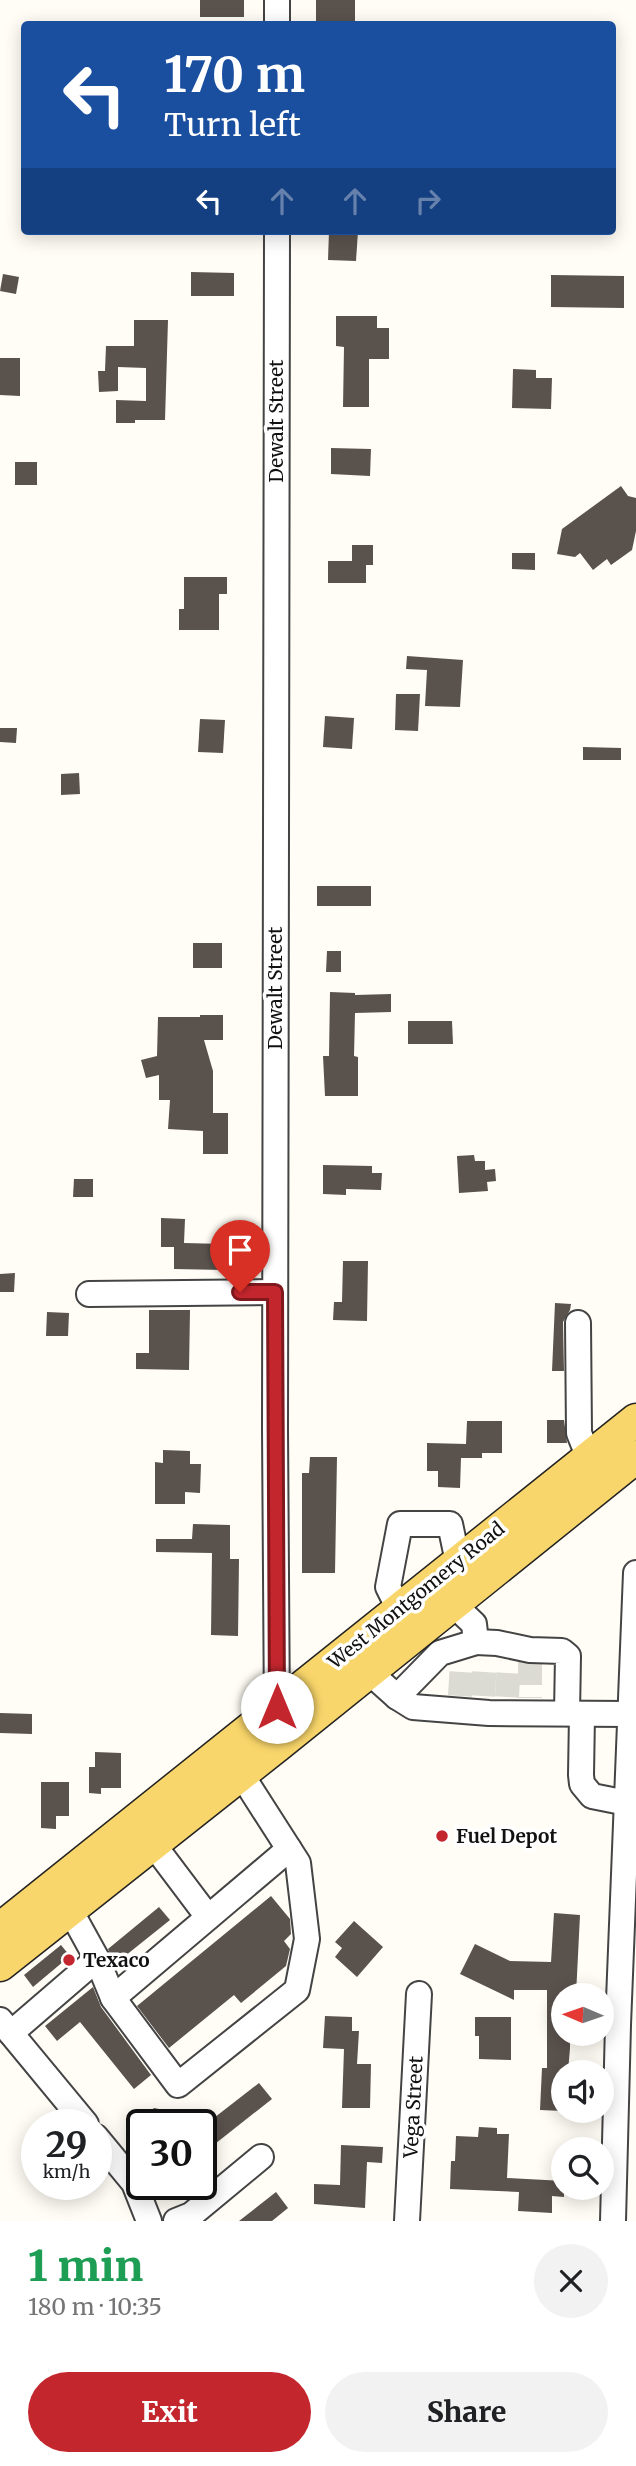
<!DOCTYPE html>
<html lang="en">
<head>
<meta charset="utf-8">
<style>
	body { margin:0; font-family:Merriweather,serif; background:#f2f2f2; color:#202124; height:100vh; display:flex; flex-direction:column; font-size:26px; white-space:nowrap }
	* { box-sizing:border-box; margin:0 }
	p { font-size:23px; color:#757577 }
	.icon { flex:none; width:38px; height:38px; fill:none; stroke:currentColor; stroke-width:2; stroke-linecap:round; stroke-linejoin:round }
	.map { position:relative; height:2221px; overflow:hidden }
	.details { display:flex; flex-direction:column; background:#fff; flex:1 }
	.details>* { flex:none }
	.top-card { position:absolute; left:21px; top:21px; width:595px; height:214px; border-radius:7px; box-shadow:0 4px 18px #0003; background:#1a4fa0; color:#fff; overflow:hidden }
	.needle { width:46px; rotate:272deg }
	.fabs { position:absolute; left:551px; top:1983px; display:grid; gap:14px }
	.fabs a { display:grid; place-items:center; width:63px; height:63px; border-radius:50%; background:#fff; box-shadow:0 4px 18px #0003; font-size:35px }
	.speed { position:absolute; left:21px; top:2109px; display:flex; gap:14px; font-size:35px; font-weight:700; text-align:center }
	.speed>* { display:grid; place-content:center; width:91px; height:91px; border-radius:50%; background:#fff; box-shadow:0 4px 18px #0003; line-height:1 }
	.speed small { font-size:18px; font-weight:400 }
	.speed .limit { border:4px solid #111; border-radius:10px; background:#fff; color:#111 }
	.pin { position:absolute; display:grid; place-items:center; width:60px; height:60px; color:#fff; margin:-72px -30px; border-radius:50% 50% 50% 0; rotate:-45deg; box-shadow:0 0 7px #0007 }
	.pin .icon { rotate:45deg }
	.me { position:absolute; width:77px; margin:-38px; rotate:0deg; stroke-linejoin:round; filter:drop-shadow(0 0 5px #0008) }
	.turn { display:flex; align-items:center; gap:24px; height:147px; padding:0 28px; font-size:32px }
	.turn .icon { width:91px; height:91px; stroke-width:2.5 }
	.turn b { display:block; font-size:49px; line-height:60px }
	.lanes { display:flex; align-items:center; height:66px; padding:0 28px; background:#0003; justify-content:center; gap:35px; direction:ltr }
	.lanes .off { opacity:.35 }
	.round { display:grid; place-items:center; flex:none; width:74px; height:74px; border-radius:37px; background:#f2f2f2 }
	.headline { display:flex; align-items:center; justify-content:space-between; height:119px; padding:0 28px }
	h1 { font-size:42px; font-weight:800; line-height:52px; color:#1e9e55 }
	.action { display:flex; gap:14px; margin-top:auto; padding:14px 28px }
	.action a { flex:1; height:80px; border-radius:42px; background:#c4262e; color:#fff; font-size:28px; font-weight:800; line-height:80px; text-align:center }
	.action a+a { background:#f2f2f2; color:#202124 }
	.map>svg:first-child { display:block }
	.building { fill:#5a524d }
	.lines { fill:none; stroke-linecap:round; stroke-linejoin:round }
	.minor-tunnel { stroke:#dbdad3; stroke-width:24; stroke-dasharray:24 12; stroke-linecap:butt }
	.minor-casing { stroke:#444; stroke-width:28 }
	.major-casing { stroke:#222; stroke-width:35 }
	.minor { stroke:#fff; stroke-width:24 }
	.major { stroke:#f9d66b; stroke-width:32 }
	.route-casing { stroke:#7f191e; stroke-width:18 }
	.route { stroke:#c4262e; stroke-width:12 }
	.poi-dot { fill:#c4262e; stroke:#fff; stroke-width:2.5 }
	.labels { text-anchor:middle; dominant-baseline:central; stroke-width:7; stroke-linejoin:round; paint-order:stroke }
	.street-label { font-size:19px; fill:#111; stroke:#fff }
	.poi-label { font-size:19px; font-weight:bold; fill:#111; stroke:#fff; text-anchor:start }
</style>
</head>
<body>
<div class="map">
<svg width="636" height="2221" viewBox="0 0 636 2221">
	<rect width="100%" height="100%" fill="#fffdf5"/>
	<g class="building">
		<rect x="200" y="0" width="44" height="17"/>
		<rect x="316" y="0" width="39" height="22"/>
		<polygon points="329,231 358,231 356,261 328,260"/>
		<polygon points="191,272 234,273 234,296 191,296"/>
		<polygon points="3,274 19,277 16,294 0,291"/>
		<polygon points="551,275 624,276 624,308 551,307"/>
		<polygon points="336,316 377,316 377,328 389,328 389,359 369,359 369,407 343,407 344,347 336,346"/>
		<polygon points="134,320 168,320 165,420 135,420 135,423 116,423 116,400 146,401 146,368 118,367 118,391 99,392 98,371 105,371 106,346 134,346"/>
		<polygon points="0,358 20,358 20,396 0,395"/>
		<polygon points="513,369 536,370 536,378 552,378 551,409 512,408"/>
		<polygon points="331,448 371,449 370,476 331,474"/>
		<rect x="15" y="462" width="22" height="23"/>
		<polygon points="621,486 628,496 636,498 636,531 632,550 611,565 607,559 593,570 580,553 575,557 557,554 562,529"/>
		<polygon points="352,545 373,545 373,565 366,565 366,583 328,583 328,561 352,561"/>
		<polygon points="512,553 535,553 535,570 512,569"/>
		<polygon points="184,577 227,577 227,594 219,594 219,630 179,630 179,609 184,609"/>
		<polygon points="407,656 463,660 460,707 425,706 427,670 406,669"/>
		<polygon points="396,694 420,694 418,731 395,730"/>
		<polygon points="325,716 354,718 352,749 323,747"/>
		<polygon points="200,719 225,720 223,753 198,752"/>
		<polygon points="0,728 17,728 16,743 0,742"/>
		<polygon points="583,747 621,748 621,760 583,760"/>
		<polygon points="79,773 80,794 61,795 61,774"/>
		<rect x="317" y="886" width="54" height="20"/>
		<rect x="193" y="943" width="29" height="25"/>
		<polygon points="327,951 341,951 341,972 326,972"/>
		<polygon points="330,992 355,993 355,995 391,994 391,1012 355,1013 354,1056 358,1057 358,1096 325,1096 323,1056 329,1056"/>
		<polygon points="200,1015 223,1015 223,1040 204,1040 213,1071 213,1113 228,1113 228,1154 203,1154 203,1131 168,1129 170,1100 159,1100 159,1075 146,1078 141,1060 157,1056 158,1017 200,1017"/>
		<polygon points="408,1021 452,1021 453,1044 408,1044"/>
		<polygon points="474,1155 475,1161 485,1161 485,1170 495,1169 496,1181 487,1182 488,1191 459,1193 457,1156"/>
		<polygon points="323,1165 372,1166 372,1173 382,1173 381,1190 346,1189 346,1195 323,1194"/>
		<polygon points="74,1179 93,1179 93,1197 73,1197"/>
		<polygon points="161,1218 185,1219 184,1243 224,1244 224,1270 174,1269 174,1247 161,1247"/>
		<polygon points="343,1261 368,1261 367,1321 333,1320 334,1302 342,1302"/>
		<polygon points="15,1273 14,1292 0,1292 0,1274"/>
		<polygon points="555,1303 571,1304 570,1310 563,1322 564,1371 552,1371"/>
		<polygon points="149,1310 190,1310 189,1370 136,1369 136,1353 149,1353"/>
		<polygon points="47,1312 69,1313 68,1336 46,1336"/>
		<polygon points="547,1420 564,1420 567,1443 547,1443"/>
		<polygon points="467,1421 502,1421 502,1453 482,1453 482,1458 461,1458 460,1488 438,1487 438,1471 427,1471 427,1443 466,1444"/>
		<polygon points="163,1450 190,1451 190,1464 201,1464 200,1493 185,1492 185,1504 155,1504 155,1462 163,1463"/>
		<polygon points="310,1457 337,1457 335,1573 302,1573 302,1473 309,1473"/>
		<polygon points="193,1524 230,1525 230,1559 239,1559 238,1636 211,1635 212,1553 156,1552 156,1539 192,1539"/>
		<polygon points="0,1713 32,1714 32,1734 0,1733"/>
		<polygon points="95,1752 121,1753 121,1788 101,1788 101,1794 89,1793 89,1767 95,1767"/>
		<polygon points="41,1782 69,1782 69,1816 56,1816 56,1829 41,1828"/>
		<polygon points="271,1896 290,1919 291,1934 284,1941 290,1949 286,1966 241,2003 234,1995 169,2048 137,2006"/>
		<polygon points="159,1907 170,1920 115,1964 108,1949"/>
		<polygon points="554,1913 580,1915 576,1995 564,1995 564,2034 570,2034 570,2048 568,2072 564,2072 564,2111 540,2110 542,2068 547,2068 547,1990 514,1990 514,2000 460,1974 475,1944 510,1961 551,1962"/>
		<polygon points="354,1921 383,1947 357,1977 335,1957 342,1948 335,1942"/>
		<polygon points="61,1945 70,1956 33,1987 24,1975"/>
		<polygon points="93,1987 101,2007 151,2075 134,2089 80,2022 57,2041 45,2026"/>
		<polygon points="325,2016 352,2017 352,2031 359,2031 357,2064 371,2064 370,2108 342,2108 344,2049 323,2048"/>
		<polygon points="475,2017 511,2017 511,2060 479,2059 479,2036 475,2036"/>
		<polygon points="259,2083 272,2099 201,2155 201,2128"/>
		<polygon points="154,2108 164,2110 170,2124 146,2124 147,2114"/>
		<polygon points="479,2127 497,2128 497,2134 509,2134 507,2178 564,2181 564,2197 552,2196 552,2213 518,2211 519,2192 450,2189 451,2161 455,2161 456,2136 478,2137"/>
		<polygon points="341,2145 383,2147 382,2163 367,2162 365,2208 314,2204 314,2184 340,2185"/>
		<polygon points="276,2192 288,2208 272,2221 239,2221"/>
	</g>
	<g class="lines">
		<g class="minor-tunnel">
			<polyline points="530,1661 530,1698"/>
			<polyline points="460,1696 462,1662"/>
			<polyline points="483,1696 485,1660"/>
			<polyline points="507,1697 509,1661"/>
		</g>
		<defs>
			<g id="minor">
				<polyline points="277,24 277,0"/>
				<polyline points="277,231 275,1429 277,1721"/>
				<polyline points="89,1294 275,1292"/>
				<polyline points="578,1323 579,1433 589,1458"/>
				<polyline points="399,1609 388,1587 400,1524 450,1524 458,1562"/>
				<polyline points="476,1642 497,1643 530,1650 562,1651 568,1656 567,1713"/>
				<polyline points="369,1672 397,1697 413,1707 489,1713 630,1714"/>
				<polyline points="397,1697 440,1653 476,1642 474,1624 453,1604"/>
				<polyline points="582,1715 581,1775 582,1784 592,1796 627,1803"/>
				<polyline points="153,1844 208,1917"/>
				<polyline points="70,1910 97,1959 113,1998 178,2085 297,1990 307,1939 298,1863 241,1774"/>
				<polyline points="113,1998 289,1849"/>
				<polyline points="0,2020 86,2124"/>
				<polyline points="11,2033 97,1959"/>
				<polyline points="96,2137 134,2183 149,2221"/>
				<polyline points="176,2221 191,2215 261,2157"/>
				<polyline points="407,2221 419,1994"/>
				<polyline points="613,2221 618,2025 636,1573"/>
			</g>
			<g id="major">
				<polyline points="0,1929 636,1420"/>
				<polyline points="0,1965 278,1745 636,1457"/>
			</g>
		</defs>
		<use href="#minor" class="minor-casing"/>
		<use href="#major" class="major-casing"/>
		<use href="#minor" class="minor"/>
		<use href="#major" class="major"/>
	</g>
	<g class="lines">
		<defs>
			<polyline id="route" points="240,1292 275,1292 277,1707"/>
		</defs>
		<use href="#route" class="route-casing"/>
		<use href="#route" class="route"/>
	</g>
	<g class="poi-dot">
		<circle cx="442" cy="1836" r="7"/>
		<circle cx="69" cy="1960" r="7"/>
	</g>
	<g class="labels">
		<g class="street-label">
			<text transform="translate(276 421) rotate(-90)">Dewalt Street</text>
			<text transform="translate(275 988) rotate(-90)">Dewalt Street</text>
			<text transform="translate(416 1595) rotate(-39)">West Montgomery Road</text>
			<text transform="translate(413 2107) rotate(-87)">Vega Street</text>
		</g>
		<g class="poi-label">
			<text x="456" y="1836">Fuel Depot</text>
			<text x="83" y="1960">Texaco</text>
		</g>
	</g>
</svg>
<div class="fabs">
<a><svg class="needle" viewBox="-14 -14 28 28"><path d="M0-13l5 13h-10z" fill="#e53935"/><path d="M0 13l5-13h-10z" fill="#757577"/></svg></a>
<a><svg class="icon" aria-label="sound" viewBox="0 0 24 24"><path d="M4 9h4l5-4v14l-5-4H4zM17 9q2 3 0 6"/></svg></a>
<a><svg class="icon" aria-label="search" viewBox="0 0 24 24"><circle cx="10" cy="10" r="6"/><path d="M15 15l6 6"/></svg></a>
</div>
<div class="speed"><div>29<small>km/h</small></div><div class="limit">30</div></div>
<div class="pin" style="left:240px;top:1292px;background:#d93025"><svg class="icon" aria-label="arrive" viewBox="0 0 24 24"><path d="M6 21V4h12l-3 4 3 4H6"/></svg></div>
<svg class="me" style="left:277px;top:1707px" viewBox="-20 -20 40 40"><circle r="19" fill="#fff"/><path d="M0-13L10 11 0 6-10 11z" fill="#c4262e"/></svg>
<div class="top-card">
<div class="turn"><svg class="icon" aria-label="left" viewBox="0 0 24 24"><path d="M17 20v-9H6M10 6l-5 5 5 5"/></svg><div><b>170 m</b>Turn left</div></div>
<div class="lanes"><svg class="icon" aria-label="left" viewBox="0 0 24 24"><path d="M17 20v-9H6M10 6l-5 5 5 5"/></svg><svg class="icon off" aria-label="ahead" viewBox="0 0 24 24"><path d="M12 20V5M6 11l6-6 6 6"/></svg><svg class="icon off" aria-label="ahead" viewBox="0 0 24 24"><path d="M12 20V5M6 11l6-6 6 6"/></svg><svg class="icon off" aria-label="right" viewBox="0 0 24 24"><path d="M7 20v-9h11M14 6l5 5-5 5"/></svg></div>
</div>
</div>
<section class="details">
<div class="headline"><div><h1>1 min</h1><p>180 m · 10:35</p></div><a class="round"><svg class="icon" aria-label="close" viewBox="0 0 24 24"><path d="M6 6l12 12M18 6L6 18"/></svg></a></div>
<div class="action"><a>Exit</a><a>Share</a></div>
</section>
</body>
</html>
